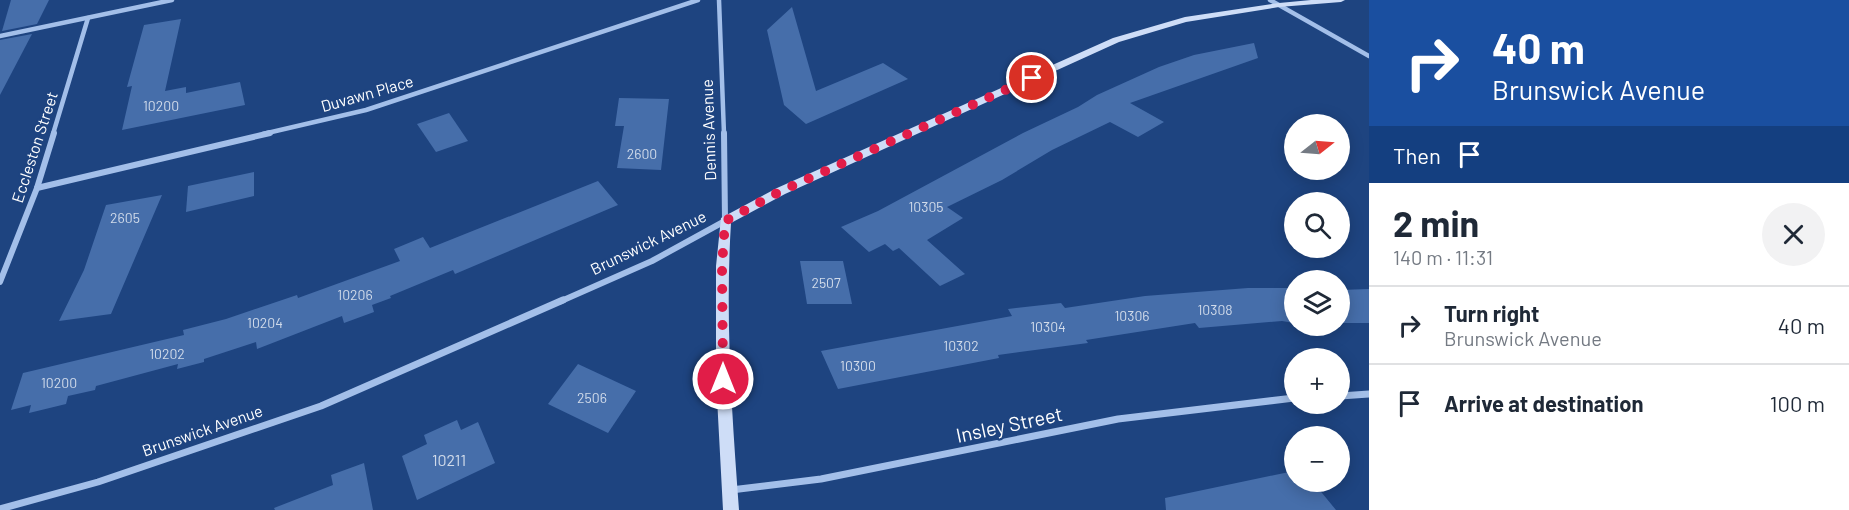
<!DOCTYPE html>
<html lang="en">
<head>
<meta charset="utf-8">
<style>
	body { margin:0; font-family:Barlow,sans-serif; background:#f2f2f3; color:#1f2937; height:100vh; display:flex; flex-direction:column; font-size:22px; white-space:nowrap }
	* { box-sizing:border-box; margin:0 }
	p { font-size:20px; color:#747a83 }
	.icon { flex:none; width:33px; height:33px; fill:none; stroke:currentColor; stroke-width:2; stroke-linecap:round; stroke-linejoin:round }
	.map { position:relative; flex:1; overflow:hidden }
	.sheet { display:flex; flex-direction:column; background:#fff; width:480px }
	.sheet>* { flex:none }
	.guide { background:#1a4fa0; color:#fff; overflow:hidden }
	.needle { width:39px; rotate:73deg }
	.tools { position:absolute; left:1284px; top:114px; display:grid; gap:12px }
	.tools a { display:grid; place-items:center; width:66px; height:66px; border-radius:50%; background:#fff; box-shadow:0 3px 15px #0003; font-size:30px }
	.pin { position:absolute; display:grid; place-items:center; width:51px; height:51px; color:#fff; margin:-26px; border:3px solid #fff; border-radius:50%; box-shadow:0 2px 6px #0007 }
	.me { position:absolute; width:66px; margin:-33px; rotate:0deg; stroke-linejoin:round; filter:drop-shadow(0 0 4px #0008) }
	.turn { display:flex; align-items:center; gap:21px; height:126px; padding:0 24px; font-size:27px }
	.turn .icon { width:78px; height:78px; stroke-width:2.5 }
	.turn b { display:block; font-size:42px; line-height:51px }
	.then { display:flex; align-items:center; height:57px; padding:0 24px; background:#0003; gap:12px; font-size:22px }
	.round { display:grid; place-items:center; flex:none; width:63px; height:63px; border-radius:32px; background:#f2f2f3 }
	.summary { display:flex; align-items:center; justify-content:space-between; height:102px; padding:0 24px }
	h1 { font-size:36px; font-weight:700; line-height:45px }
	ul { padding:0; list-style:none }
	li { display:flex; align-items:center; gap:18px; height:78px; padding:0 24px; border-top:2px solid #e0e1e3 }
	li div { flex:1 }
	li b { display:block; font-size:22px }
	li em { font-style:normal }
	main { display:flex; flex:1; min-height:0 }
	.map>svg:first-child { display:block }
	.building { fill:#466eaa }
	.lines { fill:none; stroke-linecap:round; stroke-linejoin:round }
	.street-far2 { stroke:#a3bfe9; stroke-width:4.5 }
	.street-far1 { stroke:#a3bfe9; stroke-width:6 }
	.street { stroke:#a3bfe9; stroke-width:7 }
	.secondary { fill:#ceddf7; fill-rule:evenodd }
	.route { stroke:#e11d48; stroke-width:10; stroke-dasharray:0 18 }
	.labels { text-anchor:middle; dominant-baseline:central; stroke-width:4.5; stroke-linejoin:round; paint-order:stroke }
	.number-label { font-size:14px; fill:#d1dbea }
	.street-label { font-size:16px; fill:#fff; stroke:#1e4480 }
	.near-number-label { font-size:16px; fill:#d1dbea }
	.near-street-label { font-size:20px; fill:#fff; stroke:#1e4480 }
</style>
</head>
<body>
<main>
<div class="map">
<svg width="1369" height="510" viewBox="0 0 1369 510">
	<rect width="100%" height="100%" fill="#1e4480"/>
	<g class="building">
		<polygon points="11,0 49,0 37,24 2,31"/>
		<polygon points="792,7 816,91 883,63 908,79 806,124 784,105 767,30"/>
		<polygon points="181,19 165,91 186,87 186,93 240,82 245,105 122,130 132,86 127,87 144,25"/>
		<polygon points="32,34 0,95 0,40"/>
		<polygon points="1254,43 1258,58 1130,103 1164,122 1138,137 1110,122 1052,150 1002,180 947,207 963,218 927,240 965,274 940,286 899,248 893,251 885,244 869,252 841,227 878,211 1023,133 1078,107 1097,95 1159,67 1194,55"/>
		<polygon points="619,98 669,99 661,170 617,168 624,126 615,126"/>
		<polygon points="449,113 468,141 436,152 417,124"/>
		<polygon points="254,172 254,196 186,212 188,186"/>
		<polygon points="598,181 618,205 455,274 453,270 390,296 391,298 372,305 374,312 344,323 342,316 257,349 256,342 204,359 204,362 177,369 178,364 96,386 95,390 68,396 66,404 29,413 31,405 11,410 23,373 184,335 183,330 226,319 297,295 298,298 400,261 394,249 423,237 430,248"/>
		<polygon points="162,195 111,314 59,321 84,270 106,205"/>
		<polygon points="800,261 843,261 852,304 807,304"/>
		<polygon points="1248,288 1294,288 1294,323 1282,321 1199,328 1195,323 1086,340 1088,343 998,355 999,358 838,389 821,351 1012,316 1008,309 1061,303 1065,308 1145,296"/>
		<polygon points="1369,289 1369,323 1340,323 1340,290"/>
		<polygon points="578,364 636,391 608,433 548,404"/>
		<polygon points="457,420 461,430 478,422 495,463 417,500 402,456 427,444 424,435"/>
		<polygon points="364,463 373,510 275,510 274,508 333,485 331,475"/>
		<polygon points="1294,471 1294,482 1313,482 1336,510 1166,510 1165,498"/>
	</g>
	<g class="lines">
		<g class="street-far2">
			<polyline points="719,0 724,134"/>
			<polyline points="1270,0 1369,56"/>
			<polyline points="0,36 172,0"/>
			<polyline points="53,134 88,18"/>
			<polyline points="263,134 366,110 698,0"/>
		</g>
		<g class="street-far1">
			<polyline points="37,188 270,133"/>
			<polyline points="0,282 37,188 54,133"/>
			<polyline points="559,302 652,261 725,221 724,133"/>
		</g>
		<g class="street">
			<polyline points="1340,396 1369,394"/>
			<polyline points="731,490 821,479 1118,419 1294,398"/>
			<polyline points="0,509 98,482 321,406 563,300"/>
		</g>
		<path class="secondary" d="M1311 0H1345L1341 2 1279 7 1186 22 1119 42 785 194 731 223C725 319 732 414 739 510H723L716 379V266L721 218 777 188 1113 38 1185 17 1279 3Z"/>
	</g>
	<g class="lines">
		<polyline class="route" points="723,379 722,266 725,221 781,191 1032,78"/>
	</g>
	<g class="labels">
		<g class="number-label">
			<text x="161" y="105">10200</text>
			<text x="642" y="153">2600</text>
			<text x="926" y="206">10305</text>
			<text x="125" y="217">2605</text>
			<text x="826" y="282">2507</text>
			<text x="355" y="294">10206</text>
			<text x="1215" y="309">10308</text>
			<text x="1132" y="315">10306</text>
			<text x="265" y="322">10204</text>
			<text x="1048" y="326">10304</text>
			<text x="961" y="345">10302</text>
			<text x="167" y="353">10202</text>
			<text x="858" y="365">10300</text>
			<text x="59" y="382">10200</text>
			<text x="592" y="397">2506</text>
		</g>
		<g class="street-label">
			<text transform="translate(367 93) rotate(-16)">Duvawn Place</text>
			<text transform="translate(708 130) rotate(-92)">Dennis Avenue</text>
			<text transform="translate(34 147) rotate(-72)">Eccleston Street</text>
			<text transform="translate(648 242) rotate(-26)">Brunswick Avenue</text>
			<text transform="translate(202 430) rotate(-19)">Brunswick Avenue</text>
		</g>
		<g class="near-number-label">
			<text x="449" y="459">10211</text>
		</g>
		<g class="near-street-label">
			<text transform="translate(1009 424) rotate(-12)">Insley Street</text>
		</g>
	</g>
</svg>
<div class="tools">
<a><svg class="needle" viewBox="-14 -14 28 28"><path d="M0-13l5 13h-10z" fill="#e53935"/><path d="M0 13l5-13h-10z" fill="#747a83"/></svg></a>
<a><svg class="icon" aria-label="search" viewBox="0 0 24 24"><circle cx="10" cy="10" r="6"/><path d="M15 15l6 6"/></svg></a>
<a><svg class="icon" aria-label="layers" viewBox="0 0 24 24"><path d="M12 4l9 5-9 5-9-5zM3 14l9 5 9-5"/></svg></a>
<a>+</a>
<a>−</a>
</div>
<div class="pin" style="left:1032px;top:78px;background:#d93025"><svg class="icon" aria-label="arrive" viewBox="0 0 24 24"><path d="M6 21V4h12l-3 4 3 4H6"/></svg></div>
<svg class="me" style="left:723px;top:379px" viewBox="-20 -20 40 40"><circle r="17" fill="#e11d48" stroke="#fff" stroke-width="3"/><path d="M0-11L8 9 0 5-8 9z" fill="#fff"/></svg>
</div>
<section class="sheet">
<div class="guide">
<div class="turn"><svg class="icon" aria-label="right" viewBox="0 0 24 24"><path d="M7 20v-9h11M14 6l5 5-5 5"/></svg><div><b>40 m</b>Brunswick Avenue</div></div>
<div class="then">Then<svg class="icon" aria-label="arrive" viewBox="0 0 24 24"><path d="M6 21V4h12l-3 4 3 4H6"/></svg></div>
</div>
<div class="summary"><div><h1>2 min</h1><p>140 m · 11:31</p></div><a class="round"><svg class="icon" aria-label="close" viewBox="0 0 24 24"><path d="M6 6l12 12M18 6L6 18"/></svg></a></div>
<ul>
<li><svg class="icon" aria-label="right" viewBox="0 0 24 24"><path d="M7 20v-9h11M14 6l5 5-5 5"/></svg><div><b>Turn right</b><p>Brunswick Avenue</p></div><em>40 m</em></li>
<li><svg class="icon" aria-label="arrive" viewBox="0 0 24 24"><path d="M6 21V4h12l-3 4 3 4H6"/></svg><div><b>Arrive at destination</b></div><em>100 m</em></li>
</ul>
</section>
</main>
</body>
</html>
